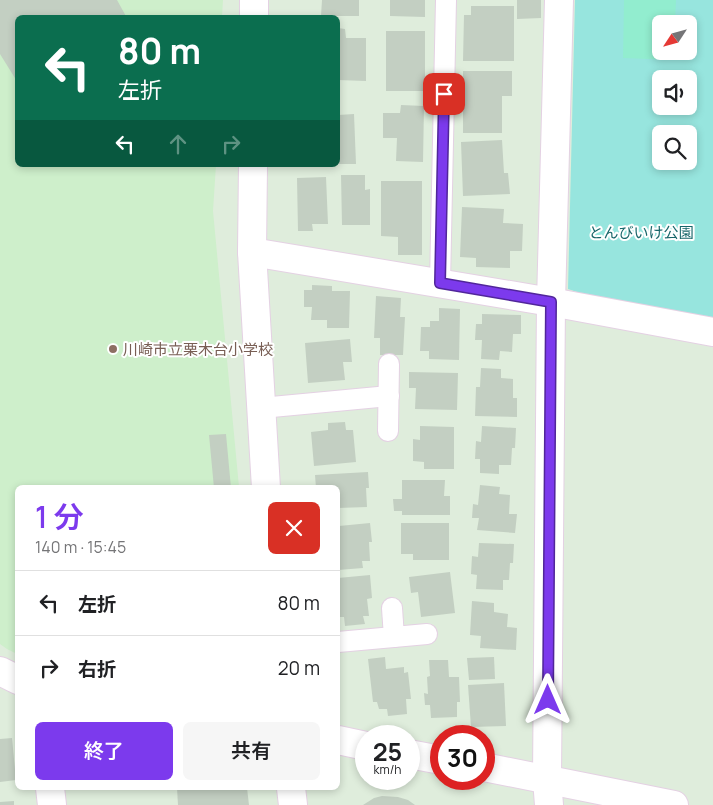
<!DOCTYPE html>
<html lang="ja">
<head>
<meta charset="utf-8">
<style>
	body { margin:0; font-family:Manrope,"Noto Sans JP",sans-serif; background:#f6f6f6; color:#202124; height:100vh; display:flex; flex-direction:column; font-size:19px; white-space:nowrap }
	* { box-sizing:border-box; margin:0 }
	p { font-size:16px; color:#757577 }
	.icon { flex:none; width:28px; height:28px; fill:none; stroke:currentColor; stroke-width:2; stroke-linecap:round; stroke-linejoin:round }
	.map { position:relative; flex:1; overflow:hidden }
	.details { position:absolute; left:15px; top:485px; width:325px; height:305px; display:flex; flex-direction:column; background:#fff; border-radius:8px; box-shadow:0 2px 8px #0003 }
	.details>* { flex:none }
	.banner { position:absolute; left:15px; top:15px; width:325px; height:152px; border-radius:8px; box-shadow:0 2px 8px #0003; background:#0b6e4f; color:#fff; overflow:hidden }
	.needle { width:32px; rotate:234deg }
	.controls { position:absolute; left:652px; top:15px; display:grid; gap:10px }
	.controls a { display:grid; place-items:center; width:45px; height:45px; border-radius:8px; background:#fff; box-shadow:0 2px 8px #0003; font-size:25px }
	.speed { position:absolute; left:355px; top:725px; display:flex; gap:10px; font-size:25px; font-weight:700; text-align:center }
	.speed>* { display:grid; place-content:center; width:65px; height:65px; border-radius:50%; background:#fff; box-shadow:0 2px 8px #0003; line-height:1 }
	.speed small { font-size:12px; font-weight:400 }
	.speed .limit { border:8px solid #d22; background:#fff; color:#111 }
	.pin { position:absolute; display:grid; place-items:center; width:42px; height:42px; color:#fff; margin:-21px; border-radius:10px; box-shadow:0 2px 8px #0006 }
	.me { position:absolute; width:55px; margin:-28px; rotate:0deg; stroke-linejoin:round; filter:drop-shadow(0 0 4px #0008) }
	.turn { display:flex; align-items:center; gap:18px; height:105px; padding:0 20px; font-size:22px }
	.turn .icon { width:65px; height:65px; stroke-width:2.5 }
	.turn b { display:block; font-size:35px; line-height:42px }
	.lanes { display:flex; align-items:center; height:48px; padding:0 20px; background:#0003; justify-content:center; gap:25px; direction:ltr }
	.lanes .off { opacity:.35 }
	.round { display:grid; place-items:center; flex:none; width:52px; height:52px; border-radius:8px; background:#f6f6f6 }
	.overview { display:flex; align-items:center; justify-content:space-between; height:85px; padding:0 20px }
	h1 { font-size:30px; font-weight:600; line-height:38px; color:#7c3aed }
	.primary-button { display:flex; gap:10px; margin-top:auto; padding:10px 20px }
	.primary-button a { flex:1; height:58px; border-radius:8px; background:#7c3aed; color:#fff; font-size:20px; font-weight:600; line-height:58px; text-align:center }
	.primary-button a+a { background:#f6f6f6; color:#202124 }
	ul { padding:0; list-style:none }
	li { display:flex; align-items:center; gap:15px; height:65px; padding:0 20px; border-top:1px solid #e0e0e0 }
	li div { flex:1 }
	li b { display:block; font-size:19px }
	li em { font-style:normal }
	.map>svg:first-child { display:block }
	.education { fill:#ceefcb }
	.green { fill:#97e5de; fill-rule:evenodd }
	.pitch { fill:#92edcf }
	.building { fill:#c3cfc2 }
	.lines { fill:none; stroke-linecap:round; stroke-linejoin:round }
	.service-casing { stroke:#e4d1e3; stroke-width:22 }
	.minor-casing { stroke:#e4d1e3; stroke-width:30 }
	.tertiary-casing { stroke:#e4d1e3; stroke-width:30 }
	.service { stroke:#fff; stroke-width:20 }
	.minor { stroke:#fff; stroke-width:28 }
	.tertiary { stroke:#fff; stroke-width:28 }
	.route-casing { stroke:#51269a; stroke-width:12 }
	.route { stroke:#7c3aed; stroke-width:9 }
	.education-dot { fill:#8d6e63; stroke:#fff; stroke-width:2 }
	.labels { text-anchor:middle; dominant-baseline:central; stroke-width:4; stroke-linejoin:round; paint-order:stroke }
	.park-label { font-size:15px; fill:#18666a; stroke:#fff }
	.education-label { font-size:15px; fill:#785e54; stroke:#fff; text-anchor:start }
</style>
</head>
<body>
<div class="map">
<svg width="713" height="805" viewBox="0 0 713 805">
	<rect width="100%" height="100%" fill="#dfeddc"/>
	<polygon class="education" points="0,0 223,0 222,17 18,18 18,165 216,165 213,211 239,487 18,488 17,654 7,649 0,644"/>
	<path class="green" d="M575 0H713V322L580 293 568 289ZM661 24H689V51H661ZM661 79H689V106H661ZM661 134H689V161H661Z"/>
	<polygon class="pitch" points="624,0 676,0 675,24 661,24 661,51 675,51 675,60 623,58"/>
	<g class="building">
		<polygon points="0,0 117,0 127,18 18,18 18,83 0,54"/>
		<polygon points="322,0 359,0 359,16 321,16"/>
		<polygon points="390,0 425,0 425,17 390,16"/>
		<polygon points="517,0 541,0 541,18 517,19"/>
		<polygon points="471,6 514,6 514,61 463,61 464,15 471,15"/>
		<polygon points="338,28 345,29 346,38 366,38 366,81 338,80"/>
		<rect x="386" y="31" width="39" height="60"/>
		<polygon points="463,71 512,71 512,96 502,96 502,133 463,133"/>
		<polygon points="401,105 424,106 423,162 396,161 397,138 383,138 383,113 400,113"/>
		<polygon points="354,114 356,164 338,164 338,115"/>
		<polygon points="502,140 504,173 508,173 510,194 463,196 461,142"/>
		<polygon points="341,175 365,175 365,190 370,189 370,225 342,225"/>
		<polygon points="326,177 328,224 312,224 313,231 298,231 297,178"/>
		<polygon points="381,181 422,181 422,255 398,255 398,237 381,236"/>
		<polygon points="462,207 504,209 503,223 523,224 522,251 510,251 510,268 476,267 476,258 460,257"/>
		<polygon points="312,285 332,286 332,291 350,291 349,328 327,328 327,320 311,320 312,307 304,307 304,290 312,290"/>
		<polygon points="376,296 401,298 400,317 405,317 403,355 380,355 380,338 374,338"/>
		<polygon points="439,308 460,309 459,360 429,359 429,351 420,351 421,327 430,327 430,321 439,321"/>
		<polygon points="482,314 521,315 521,334 513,334 512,352 500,351 499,360 481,359 482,340 475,340 476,324 482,324"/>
		<polygon points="350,339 352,362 343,362 345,380 308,383 305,343"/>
		<polygon points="481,368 501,369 501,378 513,379 513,398 517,398 517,417 475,416 476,387 480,387"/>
		<polygon points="409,372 458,373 457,410 415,409 416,388 409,388"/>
		<polygon points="345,422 346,430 353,430 356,462 314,466 311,432 328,430 328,423"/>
		<polygon points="420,426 454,427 454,469 424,469 424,462 413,461 413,439 420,440"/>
		<polygon points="482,426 516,428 515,448 512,448 511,465 499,465 499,474 480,473 480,459 475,459 476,441 481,442"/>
		<polygon points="226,434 231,488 214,488 209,435"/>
		<polygon points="368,472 369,488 366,488 367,507 338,508 338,488 316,488 315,475"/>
		<polygon points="402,480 445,480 444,496 450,496 450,515 402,515 402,511 394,511 393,499 402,499"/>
		<polygon points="480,485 500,487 499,494 510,495 509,514 517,514 515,533 477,530 479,518 472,518 473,504 478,505"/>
		<polygon points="370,523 372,542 369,542 370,561 362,561 363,568 338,570 338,535 340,535 339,526"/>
		<polygon points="401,523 449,523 449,560 413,560 413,554 401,554"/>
		<polygon points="479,543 514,544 513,563 510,563 509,580 503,580 503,590 476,589 477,575 471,574 472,556 478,557"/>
		<polygon points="450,572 455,613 421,617 418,592 411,593 409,577"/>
		<polygon points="370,575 372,598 367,599 369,616 363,616 365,624 345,626 344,617 338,617 338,578"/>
		<polygon points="472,601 494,603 494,612 508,614 507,627 517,628 516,650 480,648 481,636 470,635"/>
		<polygon points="385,657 386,669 404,667 404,673 408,672 411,699 406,699 407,714 388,716 387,709 379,709 377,702 373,702 368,659"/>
		<polygon points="494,657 495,679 469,680 467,658"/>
		<polygon points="429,660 448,660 449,677 459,677 460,702 457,702 457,717 431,718 430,705 425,705 424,693 428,694 427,677 430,676"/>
		<polygon points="504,683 506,726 471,727 468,685"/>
		<polygon points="12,738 16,780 0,782 0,739"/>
		<polygon points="177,788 247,788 249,805 178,805"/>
		<polygon points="382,796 398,797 408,800 415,805 363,805 374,798"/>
		<polygon points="14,801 14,805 0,805 0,802"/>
	</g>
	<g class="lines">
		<defs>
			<g id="service">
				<polyline points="440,283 446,0"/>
				<polyline points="261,408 389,396"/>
				<polyline points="388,431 389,364"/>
				<polyline points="392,608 394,637"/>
				<polyline points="338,642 427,634"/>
			</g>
			<g id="minor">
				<polyline points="252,252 551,302 713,332"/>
				<polyline points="50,788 52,805"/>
				<polyline points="549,805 547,779 551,302 559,0"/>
			</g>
			<g id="tertiary">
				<polyline points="254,18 254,0"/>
				<polyline points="253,165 252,252 266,488"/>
				<polyline points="0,671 18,680"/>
				<polyline points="338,740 366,746"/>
				<polyline points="409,754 441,760"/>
				<polyline points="484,767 674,805"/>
				<polyline points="291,788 293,805"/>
			</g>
		</defs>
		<use href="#service" class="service-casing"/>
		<use href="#minor" class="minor-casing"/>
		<use href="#tertiary" class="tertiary-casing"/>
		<use href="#service" class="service"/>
		<use href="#minor" class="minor"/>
		<use href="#tertiary" class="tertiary"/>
	</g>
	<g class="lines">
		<defs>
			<polyline id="route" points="444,94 440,283 551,302 548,700"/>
		</defs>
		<use href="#route" class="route-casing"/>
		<use href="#route" class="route"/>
	</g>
	<circle class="education-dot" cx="113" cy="349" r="5"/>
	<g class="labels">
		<g class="park-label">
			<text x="641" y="232">とんびいけ公園</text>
		</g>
		<g class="education-label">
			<text x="123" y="349">川崎市立栗木台小学校</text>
		</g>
	</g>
</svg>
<div class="controls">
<a><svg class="needle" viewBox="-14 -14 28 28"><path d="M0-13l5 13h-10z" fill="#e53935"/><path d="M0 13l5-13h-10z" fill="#757577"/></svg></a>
<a><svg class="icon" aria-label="sound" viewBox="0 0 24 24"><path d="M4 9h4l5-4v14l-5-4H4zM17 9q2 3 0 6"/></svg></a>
<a><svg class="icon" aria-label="search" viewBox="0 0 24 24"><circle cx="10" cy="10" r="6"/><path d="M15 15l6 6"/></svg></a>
</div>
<div class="speed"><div>25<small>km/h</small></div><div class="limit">30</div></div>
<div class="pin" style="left:444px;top:94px;background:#d93025"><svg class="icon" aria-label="arrive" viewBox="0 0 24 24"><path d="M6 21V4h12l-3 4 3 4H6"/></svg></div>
<svg class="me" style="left:548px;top:700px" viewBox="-20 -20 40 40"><path d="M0-17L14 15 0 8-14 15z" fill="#7c3aed" stroke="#fff" stroke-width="4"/></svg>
<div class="banner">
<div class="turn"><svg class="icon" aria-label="left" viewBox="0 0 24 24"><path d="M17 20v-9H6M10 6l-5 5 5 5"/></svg><div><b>80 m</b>左折</div></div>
<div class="lanes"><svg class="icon" aria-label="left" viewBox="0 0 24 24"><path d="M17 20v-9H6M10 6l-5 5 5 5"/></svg><svg class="icon off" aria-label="ahead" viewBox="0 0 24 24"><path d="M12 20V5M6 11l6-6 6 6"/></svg><svg class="icon off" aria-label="right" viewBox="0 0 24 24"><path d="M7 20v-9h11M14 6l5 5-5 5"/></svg></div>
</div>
<section class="details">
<div class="overview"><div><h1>1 分</h1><p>140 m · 15:45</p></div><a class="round" style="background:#d93025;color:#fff"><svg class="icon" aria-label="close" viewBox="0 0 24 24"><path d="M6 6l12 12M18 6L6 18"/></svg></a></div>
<ul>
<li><svg class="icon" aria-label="left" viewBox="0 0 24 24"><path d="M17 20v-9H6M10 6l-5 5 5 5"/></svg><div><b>左折</b></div><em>80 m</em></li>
<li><svg class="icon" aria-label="right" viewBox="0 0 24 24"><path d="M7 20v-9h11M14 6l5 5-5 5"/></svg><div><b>右折</b></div><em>20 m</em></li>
</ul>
<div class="primary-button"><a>終了</a><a>共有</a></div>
</section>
</div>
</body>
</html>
